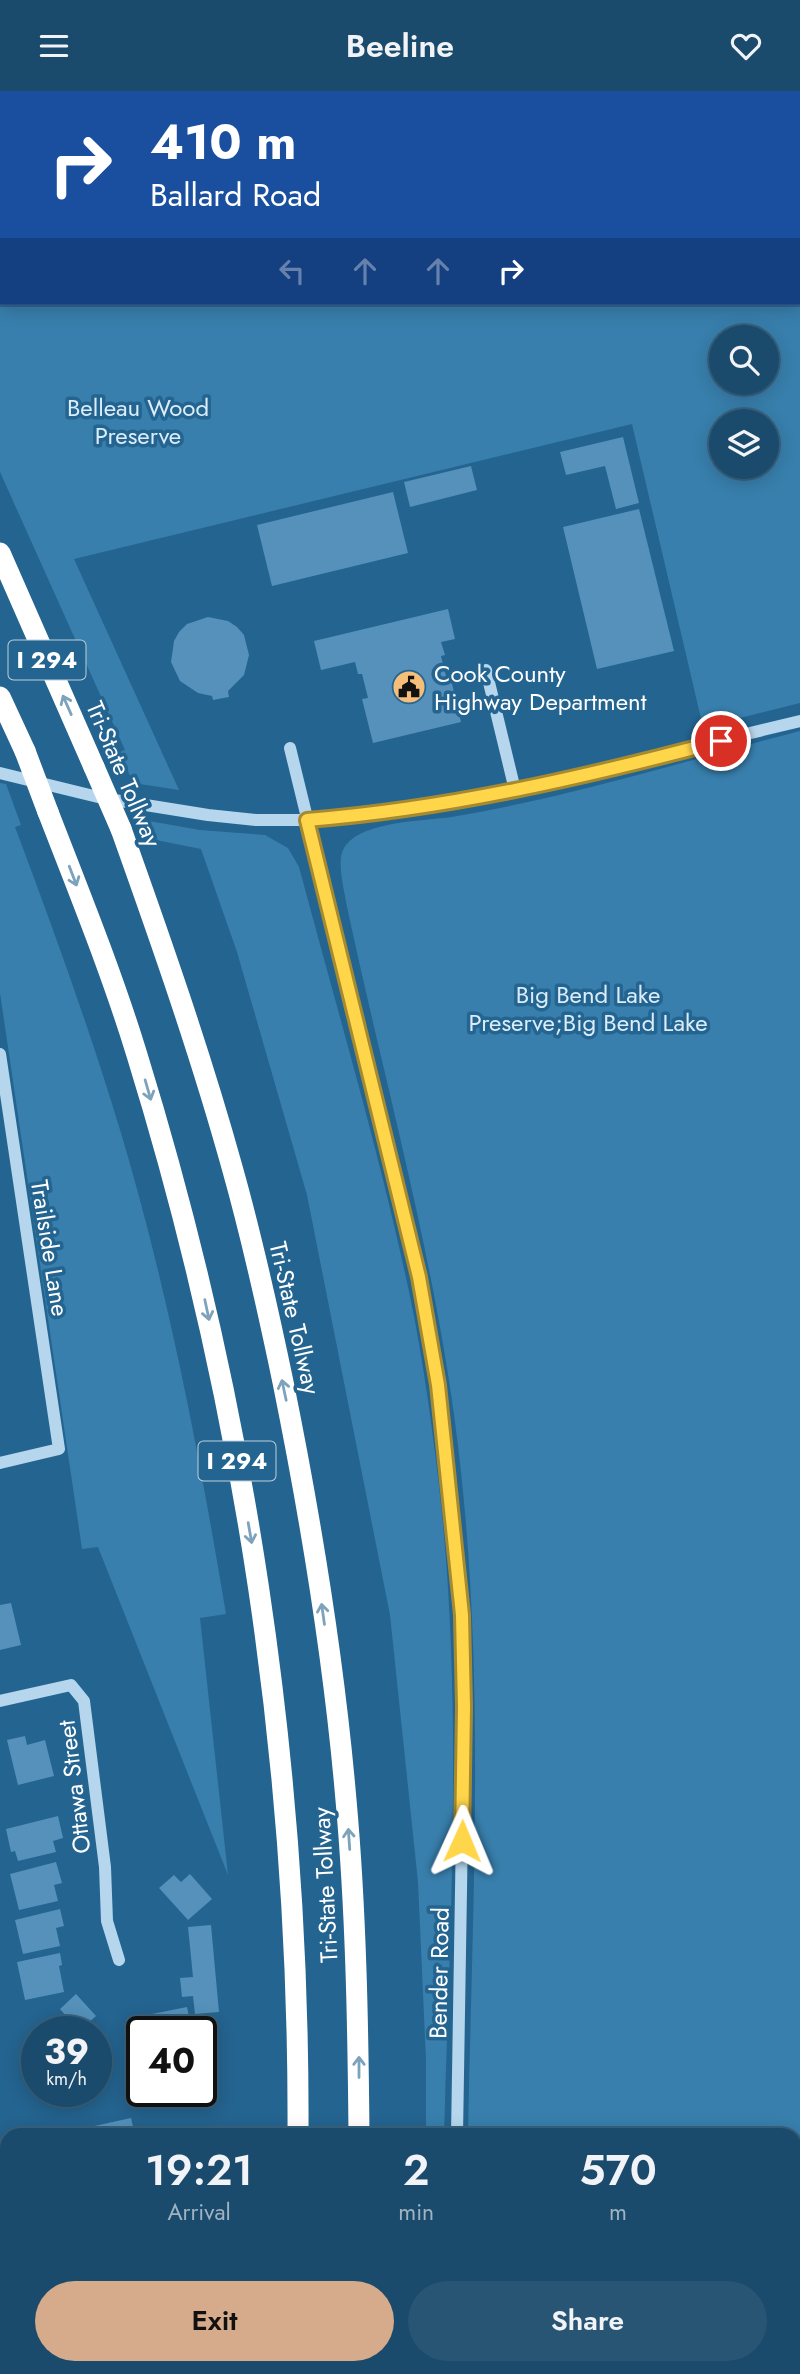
<!DOCTYPE html>
<html lang="en">
<head>
<meta charset="utf-8">
<style>
	body { margin:0; font-family:Jost,sans-serif; background:#285574; color:#f1f3f6; height:100vh; display:flex; flex-direction:column; font-size:26px; white-space:nowrap }
	* { box-sizing:border-box; margin:0 }
	p { font-size:23px; color:#a0b3c2 }
	.icon { flex:none; width:38px; height:38px; fill:none; stroke:currentColor; stroke-width:2; stroke-linecap:round; stroke-linejoin:round }
	.map { position:relative; flex:1; overflow:hidden }
	.details { position:absolute; left:0px; top:2037px; width:802px; height:247px; display:flex; flex-direction:column; background:#1b4b6c; border-radius:21px 21px 0 0; box-shadow:0 4px 18px #0003,0 0 0 2px #39637f }
	.details>* { flex:none }
	.hud { position:absolute; left:0px; top:0px; width:802px; height:214px; box-shadow:0 4px 18px #0003,0 0 0 2px #39637f; background:#1a4fa0; color:#fff; overflow:hidden }
	.tools { position:absolute; left:709px; top:234px; display:grid; gap:14px }
	.tools a { display:grid; place-items:center; width:70px; height:70px; border-radius:50%; background:#1b4b6c; box-shadow:0 4px 18px #0003,0 0 0 2px #39637f; font-size:35px }
	.speed { position:absolute; left:21px; top:1925px; display:flex; gap:14px; font-size:35px; font-weight:700; text-align:center }
	.speed>* { display:grid; place-content:center; width:91px; height:91px; border-radius:50%; background:#1b4b6c; box-shadow:0 4px 18px #0003,0 0 0 2px #39637f; line-height:1 }
	.speed small { font-size:18px; font-weight:400 }
	.speed .limit { border:4px solid #111; border-radius:10px; background:#fff; color:#111 }
	.pin { position:absolute; display:grid; place-items:center; width:60px; height:60px; color:#fff; margin:-30px; border:4px solid #fff; border-radius:50%; box-shadow:0 2px 7px #0007 }
	.me { position:absolute; width:77px; margin:-38px; rotate:1deg; stroke-linejoin:round; filter:drop-shadow(0 0 5px #0008) }
	.turn { display:flex; align-items:center; gap:24px; height:147px; padding:0 35px; font-size:32px }
	.turn .icon { width:91px; height:91px; stroke-width:2.5 }
	.turn b { display:block; font-size:49px; line-height:60px }
	.lanes { display:flex; align-items:center; height:66px; padding:0 35px; background:#0003; justify-content:center; gap:35px; direction:ltr }
	.lanes .off { opacity:.35 }
	.eta { display:flex; justify-content:space-evenly; align-items:center; height:119px; text-align:center }
	.eta b { font-size:42px; font-weight:600; line-height:49px }
	.primary-button { display:flex; gap:14px; margin-top:auto; padding:14px 35px }
	.primary-button a { flex:1; height:80px; border-radius:42px; background:#d6ab8b; color:#111; font-size:28px; font-weight:600; line-height:80px; text-align:center }
	.primary-button a+a { background:#285574; color:#f1f3f6 }
	header { display:flex; justify-content:space-between; align-items:center; height:91px; padding:0 35px; background:#1b4b6c; font-size:32px; font-weight:600 }
	.map>svg:first-child { display:block }
	.green { fill:#387fad; fill-rule:evenodd }
	.building { fill:#5591ba }
	.lines { fill:none; stroke-linecap:round; stroke-linejoin:round }
	.minor { stroke:#b5d6ec; stroke-width:12 }
	.highway { stroke:#fff; stroke-width:21 }
	.highway-bridge { stroke:#fff; stroke-width:21 }
	.oneway { stroke:#7ca2bc }
	.route-casing { stroke:#a68a30; stroke-width:18 }
	.route { stroke:#ffd54a; stroke-width:12 }
	.labels { text-anchor:middle; dominant-baseline:central; stroke-width:7; stroke-linejoin:round; paint-order:stroke }
	.shield { fill:#246490; stroke:#bdd0de; stroke-width:2 }
	.shield-label { font-size:23px; font-weight:bold; fill:#fff }
	.park-label { font-size:24px; fill:#daedf9; stroke:#246490 }
	.poi-label { font-size:24px; fill:#fff; stroke:#246490; text-anchor:start }
	.street-label { font-size:24px; fill:#fff; stroke:#246490 }
</style>
</head>
<body>
<header><svg class="icon" aria-label="menu" viewBox="0 0 24 24"><path d="M4 6h16M4 12h16M4 18h16"/></svg>Beeline<svg class="icon" aria-label="heart" viewBox="0 0 24 24"><path d="M12 20l-8-8c-3-5 5-10 8-4 3-6 11-1 8 4z"/></svg></header>
<div class="map">
<svg width="800" height="2283" viewBox="0 0 800 2283">
	<rect width="100%" height="100%" fill="#246490"/>
	<g class="green">
		<path d="M0 0H800V612L703 636 632 333 74 468 179 699 133 692 120 661 125 659 0 381ZM2 2H800V212H2ZM721 247H766V292H721ZM721 331H766V376H721Z"/>
		<path d="M800 640V2283H464V2277H794V2044H468C472 1823 485 1601 461 1381 441 1188 386 1000 346 811 344 796 335 767 346 754 365 730 423 730 452 726 570 706 685 670 800 640Z"/>
		<path d="M0 692 6 693 21 734 15 736C53 837 90 939 121 1042 168 1200 199 1361 226 1523L200 1527 228 1784 98 1456 82 1458 0 902Z"/>
		<path d="M149 730 200 739 265 744 288 757 299 776C335 911 375 1046 405 1182 420 1249 430 1318 438 1386 464 1604 450 1825 444 2044H426V1969L418 1791 390 1524 307 1104 237 861 201 758 156 749Z"/>
	</g>
	<g class="building">
		<polygon points="623,346 639,412 616,418 605,375 566,384 560,361"/>
		<polygon points="471,375 477,399 410,416 404,391"/>
		<polygon points="393,401 408,462 272,495 257,434"/>
		<polygon points="639,418 674,560 597,578 563,436"/>
		<polygon points="448,518 455,548 441,551 445,564 441,565 446,585 450,584 461,631 373,652 362,608 368,607 362,583 358,583 355,571 321,579 314,550"/>
		<polygon points="208,526 228,530 237,536 244,544 249,564 244,584 228,600 229,606 213,609 212,605 198,602 180,590 171,571 174,550 179,541 187,533"/>
		<polygon points="11,1512 21,1554 0,1559 0,1514"/>
		<polygon points="25,1645 27,1654 45,1649 54,1685 18,1694 7,1649"/>
		<polygon points="58,1725 63,1747 53,1750 56,1761 18,1770 15,1760 11,1761 6,1738"/>
		<polygon points="56,1771 62,1792 54,1794 58,1810 19,1819 10,1783"/>
		<polygon points="190,1783 212,1808 188,1829 159,1797 174,1784 181,1791"/>
		<polygon points="60,1818 64,1835 56,1837 60,1855 23,1863 15,1829"/>
		<polygon points="211,1834 219,1921 195,1923 193,1905 182,1906 180,1887 193,1886 188,1836"/>
		<polygon points="60,1862 62,1874 59,1875 64,1901 25,1909 17,1871"/>
		<polygon points="76,1903 96,1925 87,1933 95,1941 49,1941 66,1925 60,1918"/>
		<polygon points="187,1916 192,1941 142,1941 142,1943 130,1946 127,1928"/>
		<polygon points="131,2027 135,2044 78,2044 76,2039"/>
		<polygon points="7,2084 7,2105 3,2106 0,2085"/>
		<polygon points="0,2128 7,2154 0,2156"/>
	</g>
	<g class="lines">
		<g class="minor">
			<polyline points="486,579 515,699"/>
			<polyline points="290,657 419,1186 438,1294 448,1381 462,1524 464,1616 457,2044"/>
			<polyline points="0,682 102,707 208,724 256,729 307,729 443,713 515,699 800,630"/>
			<polyline points="0,963 59,1358 0,1372"/>
			<polyline points="0,1610 71,1594 84,1610 105,1776 107,1830 119,1869"/>
			<polyline points="0,2240 5,2268"/>
			<polyline points="453,2283 453,2277"/>
		</g>
		<g class="highway">
			<polyline points="0,462 94,676"/>
			<polyline points="0,606 25,660"/>
			<path d="M48 721C79 801 112 882 137 964 245 1313 300 1679 298 2044"/>
			<path d="M121 738C161 850 200 961 232 1076 252 1147 268 1219 283 1291 311 1429 334 1569 346 1709 356 1820 358 1932 359 2044"/>
			<polyline points="296,2283 296,2277"/>
			<polyline points="356,2283 356,2277"/>
		</g>
		<g class="highway-bridge">
			<polyline points="25,660 48,721"/>
			<polyline points="94,676 121,738"/>
		</g>
	</g>
	<defs><path id="oneway-shaft" d="M-6 0H5M1.5-3L5.5 0L1.5 3" fill="none" stroke-width="1.6" stroke-linecap="round" stroke-linejoin="round" transform="scale(1.75)"/></defs>
	<g class="oneway">
		<use href="#oneway-shaft" transform="translate(67 614) rotate(-114)"/>
		<use href="#oneway-shaft" transform="translate(73 785) rotate(69)"/>
		<use href="#oneway-shaft" transform="translate(148 999) rotate(74)"/>
		<use href="#oneway-shaft" transform="translate(207 1219) rotate(78)"/>
		<use href="#oneway-shaft" transform="translate(284 1299) rotate(-102)"/>
		<use href="#oneway-shaft" transform="translate(250 1442) rotate(80)"/>
		<use href="#oneway-shaft" transform="translate(323 1523) rotate(-98)"/>
		<use href="#oneway-shaft" transform="translate(349 1748) rotate(-94)"/>
		<use href="#oneway-shaft" transform="translate(359 1976) rotate(-90)"/>
	</g>
	<g class="lines">
		<defs>
			<path id="route" d="M462 1750 464 1616 462 1524 438 1294 419 1186 307 729C447 718 585 686 721 650"/>
		</defs>
		<use href="#route" class="route-casing"/>
		<use href="#route" class="route"/>
	</g>
	<defs>
		<symbol id="civic-disc" viewBox="-11 -11 22 22"><circle r="9.5" fill="#f6bf79" stroke="#246490"/><path d="M-.6-6.5H3V-4.5H.6V-3L4-1V1h2V6H-6V1h2V-1L-.6-3ZM-1.2 2.5V6h2.4V2.5Z" fill="#111"/></symbol>
	</defs>
	<g fill-rule="evenodd">
		<use href="#civic-disc" x="390" y="577" width="38" height="38"/>
	</g>
	<g class="labels">
		<g class="shield">
			<rect x="8.5" y="549.5" width="77" height="39" rx="5"/>
			<rect x="198.5" y="1350.5" width="77" height="39" rx="5"/>
		</g>
		<g class="shield-label">
			<text x="47" y="569">I 294</text>
			<text x="237" y="1370">I 294</text>
		</g>
		<g class="park-label">
			<text x="138" y="316">Belleau Wood<tspan x="138" dy="28">Preserve</tspan></text>
			<text x="588" y="903">Big Bend Lake<tspan x="588" dy="28">Preserve;Big Bend Lake</tspan></text>
		</g>
		<g class="poi-label">
			<text x="434" y="582">Cook County<tspan x="434" dy="28">Highway Department</tspan></text>
		</g>
		<g class="street-label">
			<text transform="translate(124 683) rotate(67)">Tri-State Tollway</text>
			<text transform="translate(50 1157) rotate(81)">Trailside Lane</text>
			<text transform="translate(295 1227) rotate(77)">Tri-State Tollway</text>
			<text transform="translate(74 1696) rotate(-97)">Ottawa Street</text>
			<text transform="translate(325 1794) rotate(-93)">Tri-State Tollway</text>
			<text transform="translate(439 1882) rotate(-89)">Bender Road</text>
		</g>
	</g>
</svg>
<div class="tools">
<a><svg class="icon" aria-label="search" viewBox="0 0 24 24"><circle cx="10" cy="10" r="6"/><path d="M15 15l6 6"/></svg></a>
<a><svg class="icon" aria-label="layers" viewBox="0 0 24 24"><path d="M12 4l9 5-9 5-9-5zM3 14l9 5 9-5"/></svg></a>
</div>
<div class="speed"><div>39<small>km/h</small></div><div class="limit">40</div></div>
<div class="pin" style="left:721px;top:650px;background:#d93025"><svg class="icon" aria-label="arrive" viewBox="0 0 24 24"><path d="M6 21V4h12l-3 4 3 4H6"/></svg></div>
<svg class="me" style="left:462px;top:1750px" viewBox="-20 -20 40 40"><path d="M0-17L14 15 0 8-14 15z" fill="#ffd54a" stroke="#fff" stroke-width="4"/></svg>
<div class="hud">
<div class="turn"><svg class="icon" aria-label="right" viewBox="0 0 24 24"><path d="M7 20v-9h11M14 6l5 5-5 5"/></svg><div><b>410 m</b>Ballard Road</div></div>
<div class="lanes"><svg class="icon off" aria-label="left" viewBox="0 0 24 24"><path d="M17 20v-9H6M10 6l-5 5 5 5"/></svg><svg class="icon off" aria-label="ahead" viewBox="0 0 24 24"><path d="M12 20V5M6 11l6-6 6 6"/></svg><svg class="icon off" aria-label="ahead" viewBox="0 0 24 24"><path d="M12 20V5M6 11l6-6 6 6"/></svg><svg class="icon" aria-label="right" viewBox="0 0 24 24"><path d="M7 20v-9h11M14 6l5 5-5 5"/></svg></div>
</div>
<section class="details">
<div class="eta">
<div><b>19:21</b><p>Arrival</p></div>
<div><b>2</b><p>min</p></div>
<div><b>570</b><p>m</p></div>
</div>
<div class="primary-button"><a>Exit</a><a>Share</a></div>
</section>
</div>
</body>
</html>
